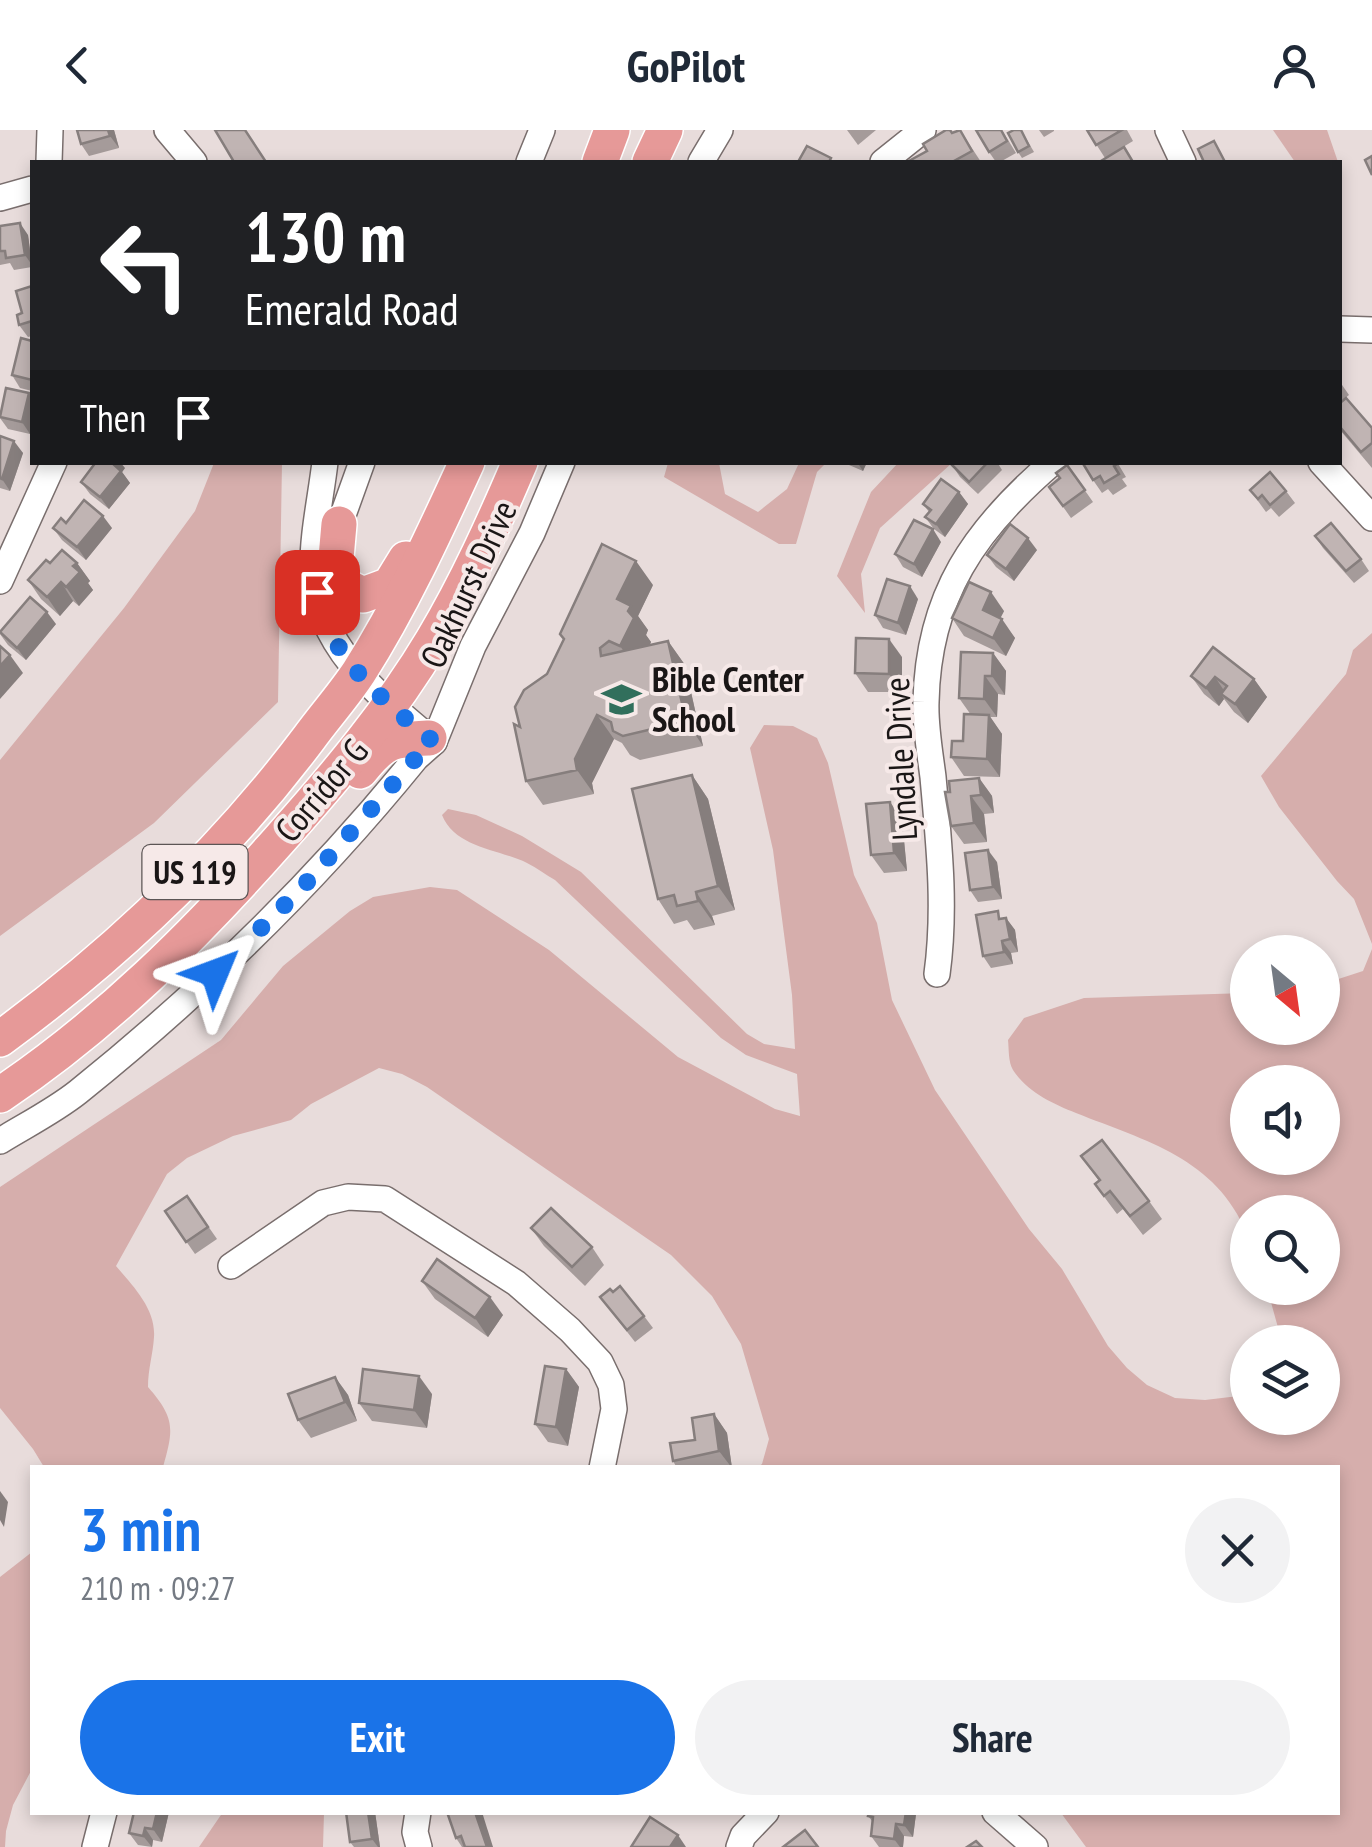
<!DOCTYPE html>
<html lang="en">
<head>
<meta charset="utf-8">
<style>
	body { margin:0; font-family:"PT Sans Narrow",sans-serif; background:#f2f2f3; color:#1f2937; height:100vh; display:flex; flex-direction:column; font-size:38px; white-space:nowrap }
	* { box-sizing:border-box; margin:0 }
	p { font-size:32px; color:#747a83 }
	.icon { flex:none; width:55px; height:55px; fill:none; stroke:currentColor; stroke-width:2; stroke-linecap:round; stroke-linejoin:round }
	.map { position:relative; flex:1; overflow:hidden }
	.panel { position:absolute; left:30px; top:1335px; width:1310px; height:350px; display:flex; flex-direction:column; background:#fff; border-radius:0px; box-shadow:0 5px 15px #0003 }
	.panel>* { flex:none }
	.banner { position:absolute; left:30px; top:30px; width:1312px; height:305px; border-radius:0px; box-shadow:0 5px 15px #0003; background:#202124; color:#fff; overflow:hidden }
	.needle { width:65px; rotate:151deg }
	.controls { position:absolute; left:1230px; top:805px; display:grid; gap:20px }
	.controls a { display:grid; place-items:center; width:110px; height:110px; border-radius:50%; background:#fff; box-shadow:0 5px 15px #0003; font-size:50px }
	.pin { position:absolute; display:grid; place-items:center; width:85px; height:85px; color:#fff; margin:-42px; border-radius:20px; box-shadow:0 5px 15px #0006 }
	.me { position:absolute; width:110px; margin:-55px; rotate:46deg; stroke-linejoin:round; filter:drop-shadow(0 0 8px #0008) }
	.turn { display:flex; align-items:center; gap:35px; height:210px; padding:0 50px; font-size:45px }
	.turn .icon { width:130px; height:130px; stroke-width:2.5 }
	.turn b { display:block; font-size:70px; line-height:85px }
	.then { display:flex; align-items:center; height:95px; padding:0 50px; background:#0003; gap:20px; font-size:38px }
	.round { display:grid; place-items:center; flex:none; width:105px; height:105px; border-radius:52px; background:#f2f2f3 }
	.head { display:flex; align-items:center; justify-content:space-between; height:170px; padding:0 50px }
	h1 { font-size:60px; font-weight:700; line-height:75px; color:#1a73e8 }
	.action { display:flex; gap:20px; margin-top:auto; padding:20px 50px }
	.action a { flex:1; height:115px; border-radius:60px; background:#1a73e8; color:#fff; font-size:40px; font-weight:700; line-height:115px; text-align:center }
	.action a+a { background:#f2f2f3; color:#1f2937 }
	header { display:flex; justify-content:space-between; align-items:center; height:130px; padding:0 50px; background:#fff; font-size:45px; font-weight:700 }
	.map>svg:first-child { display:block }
	.green { fill:#d6aeac; fill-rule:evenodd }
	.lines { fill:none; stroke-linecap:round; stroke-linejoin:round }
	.minor-casing { stroke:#796e6d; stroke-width:28 }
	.highway-casing { stroke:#fff; stroke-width:38 }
	.minor { stroke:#fff; stroke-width:25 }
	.highway { stroke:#e69998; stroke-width:35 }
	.wall { fill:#a59b9a }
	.shaded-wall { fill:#867e7d }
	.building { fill:#c0b4b3; stroke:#867e7d; stroke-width:2.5 }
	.route { stroke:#1a73e8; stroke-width:18; stroke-dasharray:0 32.4 }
	.labels { text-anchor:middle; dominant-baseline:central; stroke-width:8; stroke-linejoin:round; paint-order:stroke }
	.shield { fill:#f6e9e8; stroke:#5c5555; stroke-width:2.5 }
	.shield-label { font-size:32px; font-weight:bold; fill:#1a1616 }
	.street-label { font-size:35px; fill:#1a1616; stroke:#f6e9e8 }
	.poi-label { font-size:35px; font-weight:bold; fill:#1a1616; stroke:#f6e9e8; text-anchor:start }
</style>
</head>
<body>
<header><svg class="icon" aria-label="back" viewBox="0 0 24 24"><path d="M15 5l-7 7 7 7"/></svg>GoPilot<svg class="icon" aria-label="person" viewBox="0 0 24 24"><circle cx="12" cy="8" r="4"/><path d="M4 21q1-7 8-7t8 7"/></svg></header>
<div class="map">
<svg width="1372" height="1717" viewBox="0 0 1372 1717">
	<rect width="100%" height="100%" fill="#e8dcdb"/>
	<g class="green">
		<polygon points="1273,0 1327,0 1338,32 1295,32"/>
		<polygon points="899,332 952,333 880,398 861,444 865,483 837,446 871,362"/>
		<polygon points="214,333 282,333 278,572 154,693 0,806 0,630 124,478 195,381"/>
		<polygon points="668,333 719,333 725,364 758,382 787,359 799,333 826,333 817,342 796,414 779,414 664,347"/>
		<polygon points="1372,503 1372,814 1354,769 1337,751 1279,677 1261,646 1346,544 1353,520"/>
		<path d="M764 595 793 596 817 608 828 633 854 745 877 793 892 870 935 960 1029 1099 1062 1139 1108 1216 1127 1238 1147 1255 1175 1268 1205 1270 1247 1265 1248 1288H1322V1212H1282L1267 1158H1322V1082H1248L1247 1104C1216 1028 1146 1011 1076 983 1053 974 1027 962 1013 940 1008 932 1009 919 1008 910L1024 888 1084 868 1247 863 1248 898H1322L1323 854 1363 841 1372 819V1717H1086L1061 1683 1338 1682V1338L758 1337 762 1334 769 1309 741 1214 712 1166 671 1125 427 957 402 944 379 938 311 974 291 990 233 1006 187 1028 167 1044 116 1136C133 1156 156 1179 154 1207 153 1224 148 1239 148 1257 175 1288 174 1299 163 1337H44L33 1319 0 1278V1057L221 910 283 836 350 781 373 767 430 757 457 760 549 820 678 927 775 979 800 986 797 944 746 925 721 908 555 750C546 745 537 738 527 733 499 719 455 718 442 685L448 679 476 685 522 706 581 742 747 904 764 914 795 919 792 865 773 720 750 618ZM1322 952V1028H1248V952Z"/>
		<polygon points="32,1422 32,1639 13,1675 6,1701 5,1717 0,1717 0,1447"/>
		<polygon points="223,1682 324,1683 323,1717 199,1717"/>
	</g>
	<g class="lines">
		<defs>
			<g id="minor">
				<polyline points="167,0 194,32"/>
				<polyline points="1168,0 1183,32"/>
				<polyline points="49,32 50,0"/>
				<polyline points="529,32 542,0"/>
				<polyline points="701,32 720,0"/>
				<polyline points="883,32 923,0"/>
				<polyline points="0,68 32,59"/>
				<polyline points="1340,199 1372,200"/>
				<path d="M325 332C321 367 312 406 313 441 317 517 379 566 434 612"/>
				<polyline points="1321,332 1372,388"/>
				<polyline points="334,410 362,332"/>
				<polyline points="0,451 54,332"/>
				<path d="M937 844C946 778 939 714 933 647 930 623 925 596 926 572 928 465 975 399 1053 332"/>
				<path d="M0 1011C26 995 54 981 78 962 200 864 317 750 416 628L434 612 473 516 532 403 562 332"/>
				<polyline points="231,1136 323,1073 348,1067 385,1069 516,1153 570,1200 600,1232 611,1255 614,1279 602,1338"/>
				<polyline points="418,1682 415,1702 419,1717"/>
				<polyline points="995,1682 1035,1717"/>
				<polyline points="95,1717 104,1682"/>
				<polyline points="739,1717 743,1706 766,1682"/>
			</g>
			<g id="highway">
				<polyline points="600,32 612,0"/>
				<polyline points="650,32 665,0"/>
				<polyline points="339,394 336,428 339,453 363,465 390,455 406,429"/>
				<path d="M360 641C385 610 391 610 429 608"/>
				<path d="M0 909C117 823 221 725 309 608 325 586 344 565 359 542 401 476 434 404 467 332"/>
				<path d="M0 965C107 893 195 805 280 709 336 646 390 582 433 510 467 453 494 393 520 332"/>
			</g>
		</defs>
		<use href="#minor" class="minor-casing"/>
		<use href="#highway" class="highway-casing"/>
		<use href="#minor" class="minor"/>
		<use href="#highway" class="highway"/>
	</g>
	<g class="wall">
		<polygon points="77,0 114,0 119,18 89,26 81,14"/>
		<polygon points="847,0 876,0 858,15"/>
		<polygon points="960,0 981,32 907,32 927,21"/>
		<polygon points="1002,0 1016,23 1000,32 996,32 989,22"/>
		<polygon points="1021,0 1034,22 1022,28 1018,22"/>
		<polygon points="1039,0 1054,0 1054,1 1044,7"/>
		<polygon points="1087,0 1127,0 1133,11 1105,28"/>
		<polygon points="0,96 28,105 32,137 14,140 10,133 0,135"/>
		<polygon points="32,156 32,206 28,207 19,195"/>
		<polygon points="32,211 32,261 20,258 12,245"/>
		<polygon points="1340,252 1349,265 1340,272"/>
		<polygon points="29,263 32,268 32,295 30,304 8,299 0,288 0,283"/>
		<polygon points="1340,273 1372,298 1372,338 1340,300"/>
		<polygon points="0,306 23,323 10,361 0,358"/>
		<polygon points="847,332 867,332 863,341 849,335"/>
		<polygon points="954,332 997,332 1002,340 978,364 960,347 952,335"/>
		<polygon points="1117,332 1126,347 1122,349 1127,356 1113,365 1108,359 1102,363 1093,350"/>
		<polygon points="1067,335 1093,372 1071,388 1049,357 1060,348"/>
		<polygon points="125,338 122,342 130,353 109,379 90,364 81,352"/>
		<polygon points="1250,360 1286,361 1295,373 1279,387 1271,378 1266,382"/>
		<polygon points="959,362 968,374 945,407 934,399 925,387 929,382 923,374"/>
		<polygon points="66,393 112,398 86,430 62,410 53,398"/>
		<polygon points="1315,406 1361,429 1369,441 1354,453 1323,418"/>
		<polygon points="941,412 922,447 903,437 895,424"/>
		<polygon points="1037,420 1014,451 996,437 987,425"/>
		<polygon points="50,433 77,433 90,451 88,453 93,460 79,476 73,471 60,486 41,469 28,450"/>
		<polygon points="653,455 638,486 648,500 646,505 651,512 650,515 668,511 685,535 703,616 640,630 630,625 622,613 614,609 592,653 594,664 543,675 526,651 520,597 547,544"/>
		<polygon points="918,469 906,505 883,498 875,485"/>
		<polygon points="1004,481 1000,489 1015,508 1006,526 964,506 952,488"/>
		<polygon points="56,494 26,530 8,515 0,504"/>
		<polygon points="993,523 1006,541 1005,565 998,564 997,587 990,587 1002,604 1000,647 964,646 951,627 963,611 971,585 959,568"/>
		<polygon points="902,527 902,562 868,562 855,543"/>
		<polygon points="1191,546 1254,549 1267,567 1248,593 1234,582 1224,569 1219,576 1204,564"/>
		<polygon points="692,645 708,669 735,780 712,786 715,795 694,800 687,790 674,794 658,769"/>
		<polygon points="979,648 992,666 994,683 984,684 987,712 964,714 951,696 950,662"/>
		<polygon points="890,672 902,690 907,741 884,743 871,725"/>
		<polygon points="997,732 1002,769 978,772 970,760"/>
		<polygon points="1003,788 1006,788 1015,800 1018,822 1011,823 1013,834 991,838 983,826"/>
		<polygon points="1081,1026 1149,1071 1162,1089 1143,1105 1123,1079 1117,1084 1108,1072 1095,1054 1099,1051"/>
		<polygon points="187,1066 217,1109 195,1124 165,1081"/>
		<polygon points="531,1098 592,1117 604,1135 585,1156 544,1116"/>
		<polygon points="422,1151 503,1185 488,1207 435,1169"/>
		<polygon points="600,1167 644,1186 653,1198 635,1212"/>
		<polygon points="566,1239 579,1257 568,1316 548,1312 535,1294"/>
		<polygon points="335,1247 348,1265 357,1291 311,1308 298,1290"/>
		<polygon points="432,1264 427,1298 372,1291 359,1273"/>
		<polygon points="714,1284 727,1303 732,1338 677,1338 673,1331 695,1310"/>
		<polygon points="169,1682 162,1712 153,1710 152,1717 138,1715 129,1703"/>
		<polygon points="346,1682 375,1682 380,1717 354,1717 350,1712"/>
		<polygon points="447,1682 493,1717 462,1717 456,1708"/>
		<polygon points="906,1682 914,1682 916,1684 913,1707 904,1706 903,1717 879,1717 871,1706 873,1692 868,1686"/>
	</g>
	<g class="shaded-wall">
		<polygon points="108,0 114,0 119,18 110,6"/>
		<polygon points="20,93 28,105 32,135 25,125"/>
		<polygon points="29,263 32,268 32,295 30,304 22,292"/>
		<polygon points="14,311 23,323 10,361 2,349"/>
		<polygon points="111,332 120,332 125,338 122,342 130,353 109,379 100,367"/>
		<polygon points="860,332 867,332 863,341 859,335"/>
		<polygon points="959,362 968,374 945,407 936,394"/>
		<polygon points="103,386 112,398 86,430 77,417"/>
		<polygon points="933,399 941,412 922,447 914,434"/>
		<polygon points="1028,408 1037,420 1014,451 1006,439"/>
		<polygon points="636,431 653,455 638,486 648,500 646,505 651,512 637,540 620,516 617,469"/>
		<polygon points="77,433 90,451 88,453 93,460 79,476 66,457 73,436"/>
		<polygon points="61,452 73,471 60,486 47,467"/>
		<polygon points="910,456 918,469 906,505 898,493"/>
		<polygon points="991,462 1004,481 995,498 983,480"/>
		<polygon points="47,482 56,494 26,530 17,518"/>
		<polygon points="1002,489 1015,508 1006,526 993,508"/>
		<polygon points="889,509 902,527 902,562 889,544"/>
		<polygon points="668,511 685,535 703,616 686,591"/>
		<polygon points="993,523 1006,541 1005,565 992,546"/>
		<polygon points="10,525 23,543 0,569 0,536"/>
		<polygon points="985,546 998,564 997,587 984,569"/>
		<polygon points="1215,547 1227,565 1221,564 1224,569 1219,576 1206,558"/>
		<polygon points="1254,549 1267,567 1248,593 1235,574"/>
		<polygon points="597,585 614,609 592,653 594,664 577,640 575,629"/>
		<polygon points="989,585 1002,604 1000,647 987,629"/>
		<polygon points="692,645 708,669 735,780 718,756"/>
		<polygon points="979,648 992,666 994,683 981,665"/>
		<polygon points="971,666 984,684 987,712 974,693"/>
		<polygon points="890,672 902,690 907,741 894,723"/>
		<polygon points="988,720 997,732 1002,769 993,757"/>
		<polygon points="696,762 712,786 715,795 698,771"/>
		<polygon points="1006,788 1015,800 1018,822 1010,809"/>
		<polygon points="1002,811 1011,823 1013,834 1004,822"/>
		<polygon points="490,1167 503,1185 488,1207 475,1188"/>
		<polygon points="566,1239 579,1257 568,1316 556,1297"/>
		<polygon points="419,1246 432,1264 427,1298 414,1280"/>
		<polygon points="335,1247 348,1265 357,1291 345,1272"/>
		<polygon points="714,1284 727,1303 732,1338 719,1321"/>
		<polygon points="0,1361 8,1372 4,1397 0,1390"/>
		<polygon points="157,1682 169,1682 162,1712 153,1699"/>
		<polygon points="368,1682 375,1682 380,1717 378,1717 372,1709"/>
		<polygon points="475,1682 482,1682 493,1717 487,1717"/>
		<polygon points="906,1682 914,1682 916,1684 913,1707 904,1695"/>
		<polygon points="896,1694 904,1706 903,1717 900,1717 894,1709"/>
		<polygon points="145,1698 153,1710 152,1717 143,1706"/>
		<polygon points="678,1705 686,1717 670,1717"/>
	</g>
	<g class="building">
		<polygon points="77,0 108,0 110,6 81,14"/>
		<polygon points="215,0 245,0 266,32 234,32"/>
		<polygon points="946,0 950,0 952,3 960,0 972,21 952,32 907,32 927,21 923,14"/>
		<polygon points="976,0 1001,0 1007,11 989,22"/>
		<polygon points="1014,0 1021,0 1029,16 1018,22 1008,3"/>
		<polygon points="1087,0 1122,0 1096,15"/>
		<polygon points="1214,11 1225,32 1204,32 1198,19"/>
		<polygon points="807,16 831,28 829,32 798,32"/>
		<polygon points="1124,17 1133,32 1102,32 1101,31"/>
		<polygon points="1372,26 1372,45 1365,30"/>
		<polygon points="20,93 25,125 6,128 5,121 0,121 0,96"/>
		<polygon points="32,156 32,191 19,195 17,185 22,183 16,161"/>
		<polygon points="21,208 32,211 32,250 12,245"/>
		<polygon points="6,258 29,263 22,292 0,287"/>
		<polygon points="1346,268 1372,298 1372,313 1361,322 1340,297 1340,273"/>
		<polygon points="0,306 14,311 2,349 0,348"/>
		<polygon points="96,332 111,332 121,341 100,367 81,352"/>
		<polygon points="954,332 988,332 969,352 952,335"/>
		<polygon points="1082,332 1116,332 1117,334 1114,336 1119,344 1104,353 1100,346 1093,350"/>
		<polygon points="1067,335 1085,360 1063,376 1049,357 1060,348 1056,343"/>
		<polygon points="1270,342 1286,361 1270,375 1262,365 1258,369 1250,360"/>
		<polygon points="941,349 959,362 936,394 925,387 931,380 923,374"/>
		<polygon points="84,370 103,386 77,417 53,398 61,388 66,393"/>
		<polygon points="914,390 933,399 914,434 895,424"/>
		<polygon points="1331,393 1361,429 1346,441 1315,406"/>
		<polygon points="1010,394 1028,408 1006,439 987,425"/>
		<polygon points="602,414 636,431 617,469 631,476 628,481 634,488 620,516 609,511 600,518 601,526 668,511 686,591 623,606 613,601 611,592 597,585 575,629 577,640 526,651 514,594 520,597 515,577 524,560 547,544 564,509 560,504"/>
		<polygon points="62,420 77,433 73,436 80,442 66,457 61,452 47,467 28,450 46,430 50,433"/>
		<polygon points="887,449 910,456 898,493 875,485"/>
		<polygon points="969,452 991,462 983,480 1002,489 993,508 952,488"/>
		<polygon points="30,467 47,482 17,518 0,502"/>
		<polygon points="856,508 889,509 889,544 855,543"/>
		<polygon points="0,516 10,525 0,536"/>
		<polygon points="1213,517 1254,549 1235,574 1221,564 1227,556 1215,547 1206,558 1191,546"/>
		<polygon points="961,522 993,523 992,546 985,546 984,569 959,568"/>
		<polygon points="964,584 989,585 987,629 951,627 952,611 963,611"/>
		<polygon points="692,645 718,756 696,762 698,771 677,776 674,765 658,769 632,659"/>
		<polygon points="979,648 981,665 971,666 974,693 951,696 945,662 950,662 949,651"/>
		<polygon points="890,672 894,723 871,725 866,674"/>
		<polygon points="988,720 993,757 970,760 965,723"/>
		<polygon points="998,781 999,789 1006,788 1010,809 1002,811 1004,822 983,826 976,785"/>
		<polygon points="1102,1010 1149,1071 1130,1086 1110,1061 1104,1066 1095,1054 1100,1050 1081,1026"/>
		<polygon points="187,1066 208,1097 186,1112 165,1081"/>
		<polygon points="551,1078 592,1117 572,1137 531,1098"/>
		<polygon points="437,1129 490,1167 475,1188 422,1151"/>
		<polygon points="620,1156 644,1186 627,1200 600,1167 610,1159 613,1162"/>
		<polygon points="545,1236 566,1239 556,1297 535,1294"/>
		<polygon points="363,1239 419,1246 414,1280 359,1273"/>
		<polygon points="335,1247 345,1272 298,1290 288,1264"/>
		<polygon points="714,1284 719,1321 673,1331 670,1313 695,1310 692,1288"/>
		<polygon points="134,1682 157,1682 153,1699 145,1698 143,1706 129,1703"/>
		<polygon points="346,1682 368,1682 372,1709 350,1712"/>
		<polygon points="447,1682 475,1682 487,1717 465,1717 461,1706 456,1708"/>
		<polygon points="869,1682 906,1682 904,1695 896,1694 894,1709 871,1706 873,1687 868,1686"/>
		<polygon points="650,1687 678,1705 670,1717 631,1717"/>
		<polygon points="805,1700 818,1717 783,1717"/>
		<polygon points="976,1711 982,1717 967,1717"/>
	</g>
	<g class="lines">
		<path class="route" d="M215 843 300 760 416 628 434 612C386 573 327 526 317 462"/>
	</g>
	<defs>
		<symbol id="school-bare" viewBox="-9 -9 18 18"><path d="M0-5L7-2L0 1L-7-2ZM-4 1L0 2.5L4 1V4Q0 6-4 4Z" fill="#316f5c" stroke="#f6e9e8" stroke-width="2.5" paint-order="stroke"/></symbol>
	</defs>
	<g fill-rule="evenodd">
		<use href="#school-bare" x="594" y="542" width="55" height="55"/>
	</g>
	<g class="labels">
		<rect class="shield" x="142.5" y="715" width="105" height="54" rx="8"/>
		<g class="shield-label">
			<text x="195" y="742">US 119</text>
		</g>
		<g class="street-label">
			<text transform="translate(468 454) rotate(-65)">Oakhurst Drive</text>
			<text transform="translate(900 629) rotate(-93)">Lyndale Drive</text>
			<text transform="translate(321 660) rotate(-50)">Corridor G</text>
		</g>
		<g class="poi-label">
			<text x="652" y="549">Bible Center<tspan x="652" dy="40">School</tspan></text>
		</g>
	</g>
</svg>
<div class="controls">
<a><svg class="needle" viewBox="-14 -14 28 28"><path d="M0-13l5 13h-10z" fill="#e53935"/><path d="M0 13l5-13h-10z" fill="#747a83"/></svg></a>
<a><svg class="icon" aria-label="sound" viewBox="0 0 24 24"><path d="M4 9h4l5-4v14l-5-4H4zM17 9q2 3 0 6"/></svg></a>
<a><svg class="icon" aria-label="search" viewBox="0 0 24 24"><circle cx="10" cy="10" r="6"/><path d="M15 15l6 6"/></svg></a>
<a><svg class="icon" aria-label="layers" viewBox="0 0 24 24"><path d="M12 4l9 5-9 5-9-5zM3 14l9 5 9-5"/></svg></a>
</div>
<div class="pin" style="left:317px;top:462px;background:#d93025"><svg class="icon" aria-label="arrive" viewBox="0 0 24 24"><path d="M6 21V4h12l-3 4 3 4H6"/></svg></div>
<svg class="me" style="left:215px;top:843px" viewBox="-20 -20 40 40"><path d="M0-17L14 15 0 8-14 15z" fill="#1a73e8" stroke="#fff" stroke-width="4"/></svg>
<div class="banner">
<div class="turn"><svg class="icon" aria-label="left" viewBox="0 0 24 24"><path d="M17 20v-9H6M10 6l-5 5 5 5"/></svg><div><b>130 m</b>Emerald Road</div></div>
<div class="then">Then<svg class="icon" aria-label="arrive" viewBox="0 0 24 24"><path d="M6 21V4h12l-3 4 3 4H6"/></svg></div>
</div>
<section class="panel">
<div class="head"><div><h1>3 min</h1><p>210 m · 09:27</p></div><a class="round"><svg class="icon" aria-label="close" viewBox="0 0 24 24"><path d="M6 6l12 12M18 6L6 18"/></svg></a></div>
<div class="action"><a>Exit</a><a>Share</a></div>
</section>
</div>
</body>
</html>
